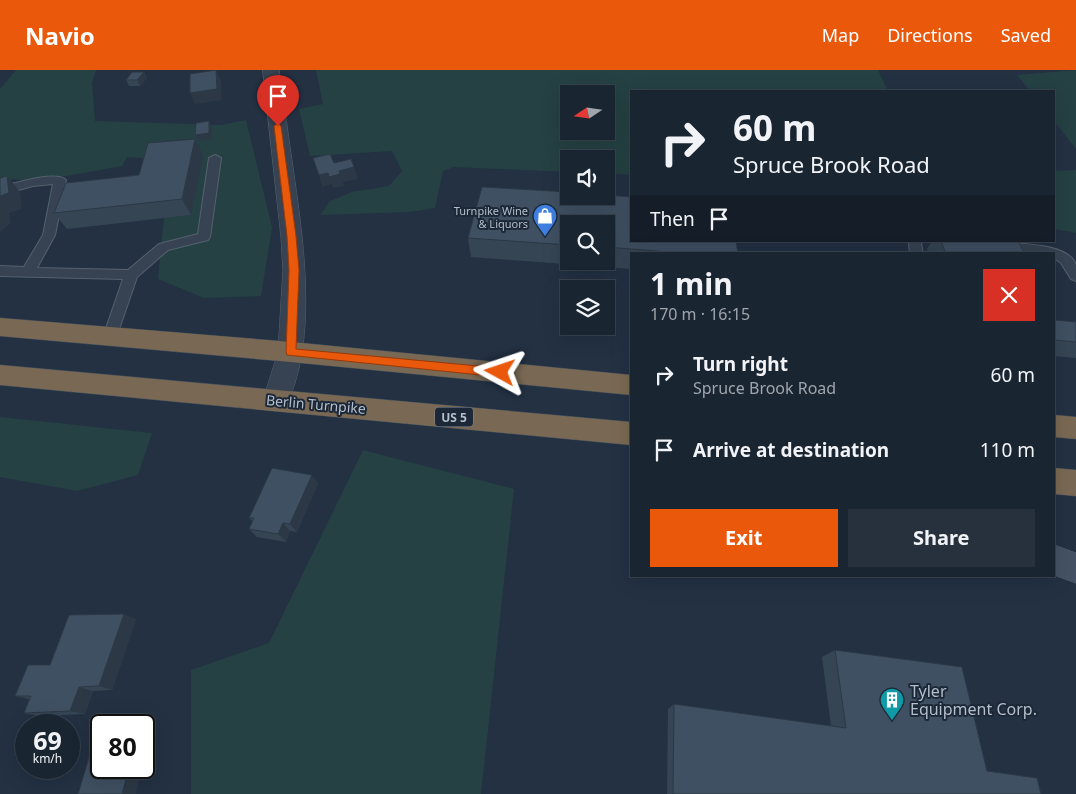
<!DOCTYPE html>
<html lang="en">
<head>
<meta charset="utf-8">
<style>
	body { margin:0; font-family:"Noto Sans",sans-serif; background:#27313e; color:#f1f3f6; height:100vh; display:flex; flex-direction:column; font-size:19px; white-space:nowrap }
	* { box-sizing:border-box; margin:0 }
	p { font-size:16px; color:#9fa5ac }
	.icon { flex:none; width:28px; height:28px; fill:none; stroke:currentColor; stroke-width:2; stroke-linecap:round; stroke-linejoin:round }
	.map { position:relative; flex:1; overflow:hidden }
	.details { position:absolute; left:630px; top:182px; width:425px; height:325px; display:flex; flex-direction:column; background:#1a2532; border-radius:0px; box-shadow:0 5px 20px #0002,0 0 0 1px #38424d }
	.details>* { flex:none }
	.top-card { position:absolute; left:630px; top:20px; width:425px; height:152px; border-radius:0px; box-shadow:0 5px 20px #0002,0 0 0 1px #38424d; background:#1a2532; color:#f1f3f6; overflow:hidden }
	.needle { width:32px; rotate:257deg }
	.controls { position:absolute; left:560px; top:15px; display:grid; gap:10px }
	.controls a { display:grid; place-items:center; width:55px; height:55px; border-radius:0px; background:#1a2532; box-shadow:0 5px 20px #0002,0 0 0 1px #38424d; font-size:25px }
	.speed { position:absolute; left:15px; top:644px; display:flex; gap:10px; font-size:25px; font-weight:700; text-align:center }
	.speed>* { display:grid; place-content:center; width:65px; height:65px; border-radius:50%; background:#1a2532; box-shadow:0 5px 20px #0002,0 0 0 1px #38424d; line-height:1 }
	.speed small { font-size:12px; font-weight:400 }
	.speed .limit { border:2px solid #111; border-radius:8px; background:#fff; color:#111 }
	.pin { position:absolute; display:grid; place-items:center; width:42px; height:42px; color:#fff; margin:-51px -21px; border-radius:50% 50% 50% 0; rotate:-45deg; box-shadow:0 0 5px #0007 }
	.pin .icon { rotate:45deg }
	.me { position:absolute; width:55px; margin:-28px; rotate:275deg; stroke-linejoin:round; filter:drop-shadow(0 0 4px #0008) }
	.turn { display:flex; align-items:center; gap:18px; height:105px; padding:0 20px; font-size:22px }
	.turn .icon { width:65px; height:65px; stroke-width:2.5 }
	.turn b { display:block; font-size:35px; line-height:42px }
	.then { display:flex; align-items:center; height:48px; padding:0 20px; background:#0003; gap:10px; font-size:19px }
	.round { display:grid; place-items:center; flex:none; width:52px; height:52px; border-radius:0px; background:#27313e }
	.overview { display:flex; align-items:center; justify-content:space-between; height:85px; padding:0 20px }
	h1 { font-size:30px; font-weight:700; line-height:38px }
	.cta { display:flex; gap:10px; margin-top:auto; padding:10px 20px }
	.cta a { flex:1; height:58px; border-radius:0px; background:#ea580c; color:#fff; font-size:20px; font-weight:700; line-height:58px; text-align:center }
	.cta a+a { background:#27313e; color:#f1f3f6 }
	ul { padding:0; list-style:none }
	li { display:flex; align-items:center; gap:15px; height:75px; padding:0 20px }
	li div { flex:1 }
	li b { display:block; font-size:19px }
	li em { font-style:normal }
	header { display:flex; align-items:center; gap:30px; box-sizing:border-box; height:70px; padding:0 25px; background:#ea580c; color:#fff }
	header strong { font-size:24px }
	nav { display:flex; gap:28px; margin-inline-start:auto; font-size:18px }
	.map>svg:first-child { display:block }
	.green { fill:#254143; fill-rule:evenodd }
	.lines { fill:none; stroke-linecap:round; stroke-linejoin:round }
	.lane-casing { stroke:#55616f; stroke-width:2 }
	.street-casing { stroke:#55616f; stroke-width:1 }
	.secondary-casing { stroke:#55616f; stroke-width:1 }
	.highway-casing { stroke:#424e5c; stroke-width:1 }
	.lane { fill:#374352; fill-rule:evenodd }
	.street { fill:#374352; fill-rule:evenodd }
	.secondary { fill:#455265; fill-rule:evenodd }
	.highway { fill:#796954; fill-rule:evenodd }
	.wall { fill:#364554; fill-rule:evenodd }
	.shaded-wall { fill:#2c3845 }
	.building { fill:#3f5062; stroke:#2c3845 }
	.route { fill:#ea580c; stroke:#983908 }
	.labels { text-anchor:middle; dominant-baseline:central; stroke-width:4; stroke-linejoin:round; paint-order:stroke }
	.far-poi-label { font-size:11px; fill:#b4becc; stroke:#1c2837; text-anchor:end }
	.shield { fill:#1c2837; stroke:#86919f; stroke-width:1 }
	.shield-label { font-size:12px; font-weight:bold; fill:#b4becc }
	.street-label { font-size:14px; fill:#b4becc; stroke:#1c2837 }
	.near-poi-label { font-size:16px; fill:#b4becc; stroke:#1c2837; text-anchor:start }
</style>
</head>
<body>
<header>
<strong>Navio</strong>
<nav><a>Map</a><a>Directions</a><a>Saved</a></nav>
</header>
<div class="map">
<svg width="1076" height="724" viewBox="0 0 1076 724">
	<rect width="100%" height="100%" fill="#233143"/>
	<g class="green">
		<polygon points="16,0 96,0 92,13 95,51 221,55 246,50 272,157 261,226 204,228 158,209 164,148 191,145 203,85 157,89 127,87 122,96 34,112 13,109 0,115 0,19"/>
		<path d="M316 0H878L888 21H631V105L606 103V89H569V102L454 97 443 101 435 138 410 142 320 145 330 131 352 122 389 116 402 101 392 81 310 86 299 39 323 34ZM569 24H606V61H569Z"/>
		<polygon points="1076,0 1076,79 1054,51 1054,21 1030,21 1017,5"/>
		<polygon points="1076,100 1076,163 1054,159 1054,101"/>
		<polygon points="0,347 152,363 138,405 77,421 0,407"/>
		<polygon points="363,380 514,419 481,724 191,724 191,600 269,573"/>
	</g>
	<g class="lines">
		<defs>
			<g id="lane">
				<path d="M215 85 221 88 210 167 208 170 168 180 137 207 115 271 110 272 105 271 103 267 123 209 0 206V196L24 197 43 165 53 114 33 116 0 125V117C13 114 56 100 66 110L55 165 37 198 128 200 159 174 198 164 209 88Z"/>
				<polygon points="910,171 923,171 921,174 923,184 910,184 909,174"/>
				<path d="M1000 172C1019 174 1069 173 1076 195 1076 199 1076 206 1076 211L1071 209 1061 193 1054 188V184H1030L995 179 994 176Z"/>
			</g>
			<path id="street" d="M263 0H279C284 35 289 70 294 105 304 175 318 273 285 338L276 341 267 338 263 330 278 282 283 200 281 167Z"/>
			<polygon id="secondary" points="1054,475 1076,483 1076,513 1054,505"/>
			<g id="highway">
				<polygon points="0,248 291,272 631,305 631,325 291,292 0,266"/>
				<polygon points="0,295 631,352 631,375 0,315"/>
				<polygon points="1054,345 1076,347 1076,369 1054,367"/>
				<polygon points="1054,398 1076,400 1076,426 1054,424"/>
			</g>
		</defs>
		<use href="#lane" class="lane-casing"/>
		<use href="#street" class="street-casing"/>
		<use href="#secondary" class="secondary-casing"/>
		<use href="#highway" class="highway-casing"/>
		<use href="#lane" class="lane"/>
		<use href="#street" class="street"/>
		<use href="#secondary" class="secondary"/>
		<use href="#highway" class="highway"/>
	</g>
	<g class="wall">
		<polygon points="144,2 147,8 140,16 129,16 126,10"/>
		<polygon points="203,85 191,145 67,159 54,143 139,105"/>
		<path d="M482 117 569 122V126H606V125L631 127V171H736L738 184H631V199L471 187 468 168ZM569 154H606V191H569Z"/>
		<polygon points="932,171 1018,171 1025,184 928,184 927,179"/>
		<polygon points="1054,250 1076,252 1076,288 1054,286"/>
		<polygon points="318,413 297,462 290,461 286,472 257,467 249,459 253,452 249,448"/>
		<polygon points="136,549 112,620 93,621 85,644 40,646 24,643 29,629 15,626 50,595"/>
		<polygon points="835,580 987,701 1041,724 667,724 668,639 674,634 831,656 822,587"/>
	</g>
	<g class="shaded-wall">
		<polygon points="216,0 221,11 222,30 195,34 190,23"/>
		<polygon points="144,2 147,8 140,16 137,10"/>
		<polygon points="209,51 212,57 212,69 198,71 195,65"/>
		<polygon points="195,69 203,85 191,145 182,129"/>
		<polygon points="354,97 358,109 343,112 344,116 333,118 329,107 339,101"/>
		<polygon points="328,103 332,114 322,117 319,105"/>
		<polygon points="7,106 20,122 22,139 9,143 11,153 0,162 0,126"/>
		<polygon points="312,405 318,413 297,462 290,454"/>
		<polygon points="283,453 290,461 286,472 278,464"/>
		<polygon points="124,544 136,549 112,620 99,616"/>
		<polygon points="79,617 93,621 85,644 70,641"/>
		<polygon points="144,675 148,676 144,692"/>
		<polygon points="129,698 142,698 136,724 122,724"/>
	</g>
	<g class="building">
		<polygon points="216,0 217,19 190,23 190,4"/>
		<polygon points="132,2 144,2 137,10 126,10"/>
		<polygon points="209,51 209,63 195,65 196,53"/>
		<polygon points="195,69 182,129 54,143 66,113 139,105 148,73"/>
		<polygon points="330,84 334,93 351,89 354,97 339,101 340,104 329,107 328,103 319,105 313,88"/>
		<polygon points="7,106 9,123 0,126 0,108"/>
		<polygon points="482,117 569,122 569,126 606,126 606,125 631,127 631,171 736,171 738,184 695,184 606,177 606,154 569,154 569,175 468,168"/>
		<polygon points="941,171 1018,171 1025,184 946,184"/>
		<polygon points="1054,250 1076,252 1076,272 1054,270"/>
		<polygon points="272,398 312,405 290,454 283,453 278,464 249,459 254,448 249,448"/>
		<polygon points="124,544 99,616 79,617 70,641 24,643 31,626 15,626 28,595 50,595 69,545"/>
		<polygon points="835,580 962,597 987,701 1037,708 1041,724 673,724 674,634 846,658"/>
		<polygon points="92,677 101,677 101,698 129,698 122,724 78,724"/>
	</g>
	<polygon class="route" points="278,53 281,56 296,166 299,200 296,279 500,298 506,302 504,305 500,307 287,285 286,282 289,200 287,166 274,56"/>
	<defs>
		<symbol id="shop-pin" viewBox="-11 -11 22 30"><path d="M0 17L-7.5 6A9.5 9.5 0 1 1 7.5 6Z" fill="#3f7fe0" stroke="#1c2837"/><path d="M-5-2.5h2.3a2.7 3.5 0 0 1 5.4 0H5L5.5 6h-11ZM-1.5-2.5h3a1.5 2.3 0 0 0-3 0Z" fill="#fff"/></symbol>
		<symbol id="building-pin" viewBox="-11 -11 22 30"><path d="M0 17L-7.5 6A9.5 9.5 0 1 1 7.5 6Z" fill="#0f9aa8" stroke="#1c2837"/><path d="M-4-6H4V6H1V3H-1V6H-4ZM-2.5-4.3h1.7v1.8h-1.7ZM.8-4.3h1.7v1.8H.8ZM-2.5-1h1.7V.8h-1.7ZM.8-1h1.7V.8H.8Z" fill="#fff"/></symbol>
	</defs>
	<g fill-rule="evenodd">
		<use href="#shop-pin" x="531" y="132" width="28" height="38"/>
		<use href="#building-pin" x="878" y="616" width="28" height="38"/>
	</g>
	<g class="labels">
		<g class="far-poi-label">
			<text x="528" y="140">Turnpike Wine<tspan x="528" dy="13">&amp; Liquors</tspan></text>
		</g>
		<rect class="shield" x="435" y="337.5" width="38" height="19" rx="4"/>
		<g class="shield-label">
			<text x="454" y="347">US 5</text>
		</g>
		<g class="street-label">
			<text transform="translate(316 334) rotate(5)">Berlin Turnpike</text>
		</g>
		<g class="near-poi-label">
			<text x="910" y="621">Tyler<tspan x="910" dy="18">Equipment Corp.</tspan></text>
		</g>
	</g>
</svg>
<div class="controls">
<a><svg class="needle" viewBox="-14 -14 28 28"><path d="M0-13l5 13h-10z" fill="#e53935"/><path d="M0 13l5-13h-10z" fill="#9fa5ac"/></svg></a>
<a><svg class="icon" aria-label="sound" viewBox="0 0 24 24"><path d="M4 9h4l5-4v14l-5-4H4zM17 9q2 3 0 6"/></svg></a>
<a><svg class="icon" aria-label="search" viewBox="0 0 24 24"><circle cx="10" cy="10" r="6"/><path d="M15 15l6 6"/></svg></a>
<a><svg class="icon" aria-label="layers" viewBox="0 0 24 24"><path d="M12 4l9 5-9 5-9-5zM3 14l9 5 9-5"/></svg></a>
</div>
<div class="speed"><div>69<small>km/h</small></div><div class="limit">80</div></div>
<div class="pin" style="left:278px;top:56px;background:#d93025"><svg class="icon" aria-label="arrive" viewBox="0 0 24 24"><path d="M6 21V4h12l-3 4 3 4H6"/></svg></div>
<svg class="me" style="left:500px;top:302px" viewBox="-20 -20 40 40"><path d="M0-17L14 15 0 8-14 15z" fill="#ea580c" stroke="#fff" stroke-width="4"/></svg>
<div class="top-card">
<div class="turn"><svg class="icon" aria-label="right" viewBox="0 0 24 24"><path d="M7 20v-9h11M14 6l5 5-5 5"/></svg><div><b>60 m</b>Spruce Brook Road</div></div>
<div class="then">Then<svg class="icon" aria-label="arrive" viewBox="0 0 24 24"><path d="M6 21V4h12l-3 4 3 4H6"/></svg></div>
</div>
<section class="details">
<div class="overview"><div><h1>1 min</h1><p>170 m · 16:15</p></div><a class="round" style="background:#d93025;color:#fff"><svg class="icon" aria-label="close" viewBox="0 0 24 24"><path d="M6 6l12 12M18 6L6 18"/></svg></a></div>
<ul>
<li><svg class="icon" aria-label="right" viewBox="0 0 24 24"><path d="M7 20v-9h11M14 6l5 5-5 5"/></svg><div><b>Turn right</b><p>Spruce Brook Road</p></div><em>60 m</em></li>
<li><svg class="icon" aria-label="arrive" viewBox="0 0 24 24"><path d="M6 21V4h12l-3 4 3 4H6"/></svg><div><b>Arrive at destination</b></div><em>110 m</em></li>
</ul>
<div class="cta"><a>Exit</a><a>Share</a></div>
</section>
</div>
</body>
</html>
